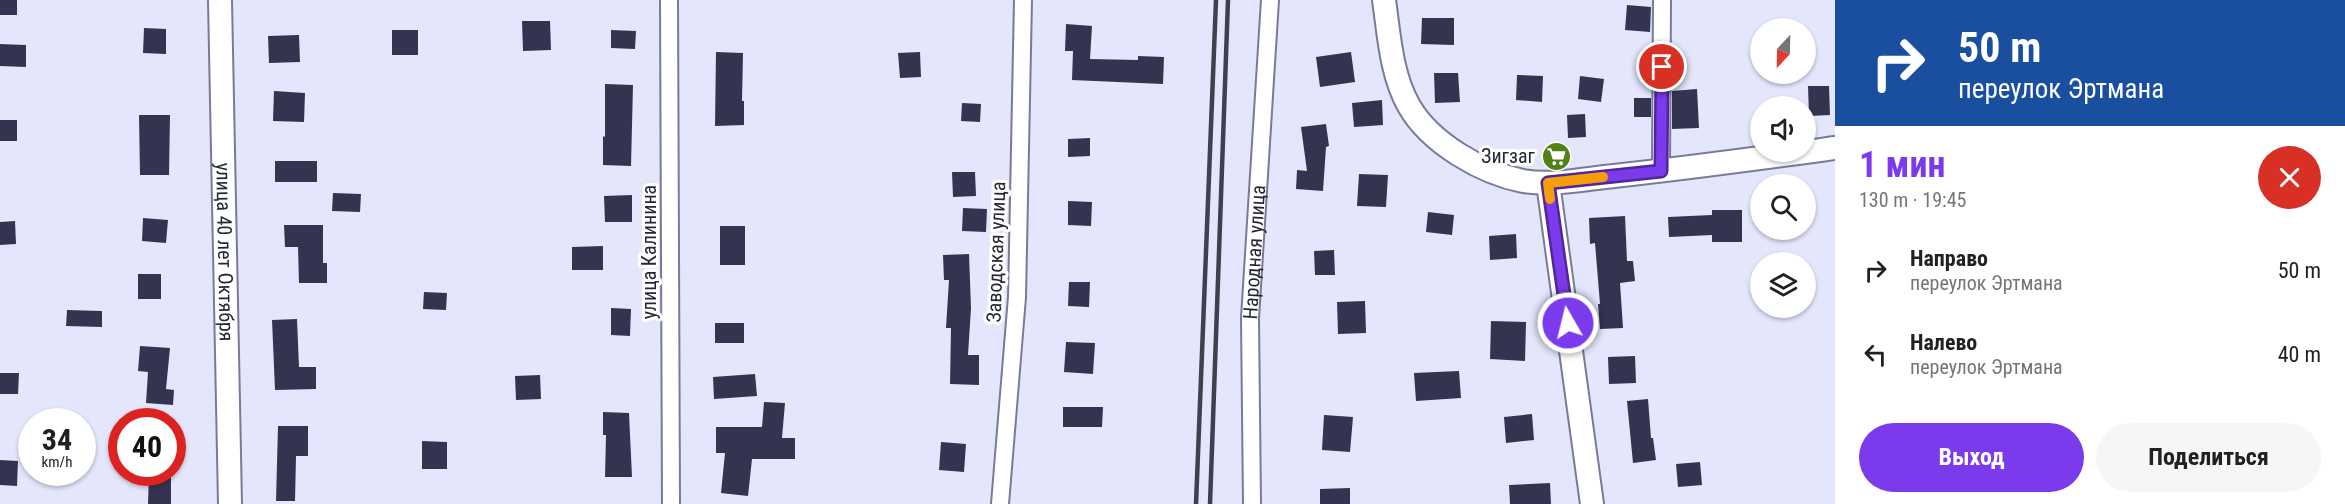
<!DOCTYPE html>
<html lang="ru">
<head>
<meta charset="utf-8">
<style>
	body { margin:0; font-family:"Roboto Condensed",sans-serif; background:#f6f6f6; color:#202124; height:100vh; display:flex; flex-direction:column; font-size:22px; white-space:nowrap }
	* { box-sizing:border-box; margin:0 }
	p { font-size:20px; color:#757577 }
	.icon { flex:none; width:33px; height:33px; fill:none; stroke:currentColor; stroke-width:2; stroke-linecap:round; stroke-linejoin:round }
	.map { position:relative; flex:1; overflow:hidden }
	.side { display:flex; flex-direction:column; background:#fff; width:510px }
	.side>* { flex:none }
	.guide { background:#1a4fa0; color:#fff; overflow:hidden }
	.needle { width:39px; rotate:202deg }
	.fabs { position:absolute; left:1750px; top:18px; display:grid; gap:12px }
	.fabs a { display:grid; place-items:center; width:66px; height:66px; border-radius:50%; background:#fff; box-shadow:0 2px 4px #0004; font-size:30px }
	.speed { position:absolute; left:18px; top:408px; display:flex; gap:12px; font-size:30px; font-weight:700; text-align:center }
	.speed>* { display:grid; place-content:center; width:78px; height:78px; border-radius:50%; background:#fff; box-shadow:0 2px 4px #0004; line-height:1 }
	.speed small { font-size:15px; font-weight:400 }
	.speed .limit { border:9px solid #d22; background:#fff; color:#111 }
	.pin { position:absolute; display:grid; place-items:center; width:51px; height:51px; color:#fff; margin:-26px; border:3px solid #fff; border-radius:50%; box-shadow:0 2px 6px #0007 }
	.me { position:absolute; width:66px; margin:-33px; rotate:352deg; stroke-linejoin:round; filter:drop-shadow(0 0 4px #0008) }
	.turn { display:flex; align-items:center; gap:21px; height:126px; padding:0 24px; font-size:27px }
	.turn .icon { width:78px; height:78px; stroke-width:2.5 }
	.turn b { display:block; font-size:42px; line-height:51px }
	.round { display:grid; place-items:center; flex:none; width:63px; height:63px; border-radius:32px; background:#f6f6f6 }
	.headline { display:flex; align-items:center; justify-content:space-between; height:102px; padding:0 24px }
	h1 { font-size:36px; font-weight:700; line-height:45px; color:#7c3aed }
	.cta { display:flex; gap:12px; margin-top:auto; padding:12px 24px }
	.cta a { flex:1; height:69px; border-radius:36px; background:#7c3aed; color:#fff; font-size:24px; font-weight:700; line-height:69px; text-align:center }
	.cta a+a { background:#f6f6f6; color:#202124 }
	ul { padding:0; list-style:none }
	li { display:flex; align-items:center; gap:18px; height:84px; padding:0 24px }
	li div { flex:1 }
	li b { display:block; font-size:22px }
	li em { font-style:normal }
	main { display:flex; flex:1; min-height:0 }
	.map>svg:first-child { display:block }
	.building { fill:#343451 }
	.lines { fill:none; stroke-linecap:round; stroke-linejoin:round }
	.street-casing { stroke:#787a9a; stroke-width:20 }
	.secondary-casing { stroke:#787a9a; stroke-width:26 }
	.street { stroke:#fff; stroke-width:16 }
	.secondary { stroke:#fff; stroke-width:22 }
	.rail { stroke:#40414f; stroke-width:4.5 }
	.route-casing { stroke:#51269a; stroke-width:15 }
	.route { stroke:#7c3aed; stroke-width:10 }
	.slow { stroke:#f59e0b; stroke-width:10 }
	.labels { text-anchor:middle; dominant-baseline:central; stroke-width:6; stroke-linejoin:round; paint-order:stroke }
	.poi-label { font-size:20px; fill:#262734; stroke:#fff; text-anchor:end }
	.street-label { font-size:20px; fill:#262734; stroke:#fff }
</style>
</head>
<body>
<main>
<div class="map">
<svg width="1835" height="504" viewBox="0 0 1835 504">
	<rect width="100%" height="100%" fill="#e4e6fc"/>
	<g class="building">
		<rect x="0" y="0" width="17" height="15"/>
		<polygon points="1627,5 1651,7 1650,32 1625,30"/>
		<polygon points="1422,18 1454,18 1454,45 1421,44"/>
		<polygon points="522,21 550,21 551,50 523,51"/>
		<polygon points="1066,24 1092,26 1090,59 1138,60 1138,56 1164,57 1163,84 1072,80 1073,51 1065,51"/>
		<polygon points="144,28 166,29 166,54 143,53"/>
		<rect x="392" y="30" width="26" height="25"/>
		<polygon points="611,30 636,31 635,49 611,48"/>
		<polygon points="299,35 300,62 269,63 268,36"/>
		<polygon points="0,44 26,45 26,67 0,66"/>
		<polygon points="716,52 743,53 742,101 744,101 744,125 715,126"/>
		<polygon points="920,52 921,77 900,78 898,53"/>
		<polygon points="1351,52 1355,82 1320,87 1316,57"/>
		<polygon points="1434,73 1458,73 1460,102 1435,103"/>
		<polygon points="1517,75 1543,76 1542,102 1516,100"/>
		<polygon points="1580,76 1604,79 1601,102 1578,99"/>
		<polygon points="605,84 633,85 631,166 603,165 603,136 605,137"/>
		<polygon points="1808,86 1829,86 1830,115 1809,116"/>
		<polygon points="1697,89 1699,128 1672,129 1672,91"/>
		<polygon points="274,91 305,93 304,122 273,121"/>
		<rect x="1634" y="98" width="17" height="19"/>
		<polygon points="1382,100 1383,125 1354,127 1352,103"/>
		<polygon points="962,103 981,104 980,122 961,121"/>
		<polygon points="1585,114 1586,137 1568,138 1567,115"/>
		<polygon points="139,115 170,115 169,175 140,175"/>
		<rect x="0" y="120" width="17" height="21"/>
		<polygon points="1326,124 1329,146 1326,147 1323,191 1296,189 1297,170 1307,171 1301,127"/>
		<polygon points="1090,138 1090,156 1068,157 1068,139"/>
		<rect x="275" y="161" width="42" height="21"/>
		<polygon points="952,172 975,172 976,196 953,197"/>
		<polygon points="1359,174 1388,175 1386,207 1357,206"/>
		<polygon points="333,193 361,194 360,212 332,211"/>
		<polygon points="632,195 632,222 605,222 604,196"/>
		<polygon points="1068,201 1092,202 1091,226 1068,225"/>
		<polygon points="963,208 987,209 986,232 962,231"/>
		<polygon points="1712,210 1742,210 1742,242 1712,242 1712,235 1669,237 1668,217 1712,215"/>
		<polygon points="1428,212 1454,215 1452,235 1426,232"/>
		<polygon points="1625,216 1627,261 1633,261 1635,281 1620,283 1623,328 1600,329 1598,304 1600,304 1595,243 1590,244 1589,218"/>
		<polygon points="143,218 168,220 166,243 142,241"/>
		<polygon points="15,221 16,244 0,245 0,222"/>
		<polygon points="284,225 323,225 323,263 327,263 327,283 299,283 298,247 285,247"/>
		<rect x="720" y="226" width="25" height="39"/>
		<polygon points="1516,234 1517,258 1490,260 1489,236"/>
		<polygon points="603,246 603,270 572,270 572,247"/>
		<polygon points="1334,250 1335,275 1315,275 1314,251"/>
		<polygon points="969,254 971,308 968,355 979,355 979,385 950,384 951,328 946,328 949,280 944,280 943,255"/>
		<rect x="138" y="274" width="23" height="25"/>
		<polygon points="1069,282 1090,282 1089,307 1068,306"/>
		<polygon points="424,292 447,293 446,310 423,309"/>
		<polygon points="1365,301 1366,333 1338,334 1337,302"/>
		<polygon points="611,308 631,309 630,336 611,335"/>
		<polygon points="67,310 102,311 102,327 66,326"/>
		<polygon points="297,319 299,367 316,367 316,389 275,390 272,320"/>
		<polygon points="1491,321 1526,322 1525,361 1490,359"/>
		<rect x="715" y="323" width="29" height="20"/>
		<polygon points="1066,342 1095,343 1093,374 1064,372"/>
		<polygon points="140,346 170,348 166,389 174,390 173,405 146,403 148,372 138,371"/>
		<polygon points="1635,356 1636,383 1609,384 1608,357"/>
		<polygon points="1459,371 1461,398 1416,401 1414,373"/>
		<polygon points="0,373 19,373 18,394 0,394"/>
		<polygon points="755,374 757,396 714,399 713,377"/>
		<polygon points="540,375 541,399 516,400 515,376"/>
		<polygon points="1648,399 1651,438 1653,438 1656,460 1633,463 1627,401"/>
		<polygon points="764,402 785,403 782,438 795,438 795,459 752,459 748,496 721,493 725,453 716,453 716,427 762,427"/>
		<polygon points="1063,407 1103,407 1102,427 1063,427"/>
		<polygon points="603,412 629,413 632,477 605,477 606,435 603,435"/>
		<polygon points="1532,414 1534,440 1506,443 1504,417"/>
		<polygon points="1324,415 1353,417 1350,452 1322,450"/>
		<polygon points="278,426 308,426 308,456 296,456 295,501 276,501"/>
		<polygon points="422,441 447,442 447,469 422,469"/>
		<polygon points="941,442 966,444 964,472 939,470"/>
		<polygon points="0,460 18,461 17,486 0,485"/>
		<polygon points="1700,462 1702,485 1678,487 1676,464"/>
		<polygon points="149,472 171,472 171,504 148,504"/>
		<polygon points="1550,483 1551,504 1510,504 1509,485"/>
		<polygon points="1350,488 1350,504 1320,504 1320,489"/>
	</g>
	<g class="lines">
		<defs>
			<g id="street">
				<polyline points="669,0 671,504"/>
				<polyline points="1661,171 1662,0"/>
				<polyline points="1000,504 1017,297 1023,0"/>
				<path id="s1" d="M1252 504 1250 318 1270 0"/>
			</g>
			<g id="secondary">
				<path id="s2" d="M220 0 230 504"/>
				<path d="M1384 0C1389 34 1391 75 1409 106 1430 143 1482 173 1523 181 1553 186 1584 179 1614 176 1688 168 1761 158 1835 148"/>
				<polyline points="1548,183 1592,504"/>
			</g>
		</defs>
		<use href="#street" class="street-casing"/>
		<use href="#secondary" class="secondary-casing"/>
		<use href="#street" class="street"/>
		<use href="#secondary" class="secondary"/>
		<g class="rail">
			<polyline points="1196,504 1216,0"/>
			<polyline points="1210,504 1228,0"/>
		</g>
	</g>
	<g class="lines">
		<defs>
			<polyline id="route" points="1568,323 1548,183 1661,171 1662,67"/>
		</defs>
		<use href="#route" class="route-casing"/>
		<use href="#route" class="route"/>
		<polyline class="slow" points="1550,199 1548,183 1603,177"/>
	</g>
	<defs>
		<symbol id="supermarket-disc" viewBox="-11 -11 22 22"><circle r="9.5" fill="#508214" stroke="#fff"/><path d="M-6-5.5h2.5l.6 2H6L4.5 2H-2.5L-4.4-4H-6ZM-1.5 3.2a1.3 1.3 0 1 0 .1 0ZM3 3.2a1.3 1.3 0 1 0 .1 0Z" fill="#fff"/></symbol>
	</defs>
	<g fill-rule="evenodd">
		<use href="#supermarket-disc" x="1540" y="140" width="33" height="33"/>
	</g>
	<g class="labels">
		<g class="poi-label">
			<text x="1535" y="156">Зигзаг</text>
		</g>
		<g class="street-label">
			<text stroke="none"><textPath href="#s2" startOffset="252">улица 40 лет Октября</textPath></text>
			<text transform="translate(649 252) rotate(-90)">улица Калинина</text>
			<text transform="translate(996 252) rotate(-88)">Заводская улица</text>
			<text stroke="none"><textPath href="#s1" startOffset="252">Народная улица</textPath></text>
		</g>
	</g>
</svg>
<div class="fabs">
<a><svg class="needle" viewBox="-14 -14 28 28"><path d="M0-13l5 13h-10z" fill="#e53935"/><path d="M0 13l5-13h-10z" fill="#757577"/></svg></a>
<a><svg class="icon" aria-label="sound" viewBox="0 0 24 24"><path d="M4 9h4l5-4v14l-5-4H4zM17 9q2 3 0 6"/></svg></a>
<a><svg class="icon" aria-label="search" viewBox="0 0 24 24"><circle cx="10" cy="10" r="6"/><path d="M15 15l6 6"/></svg></a>
<a><svg class="icon" aria-label="layers" viewBox="0 0 24 24"><path d="M12 4l9 5-9 5-9-5zM3 14l9 5 9-5"/></svg></a>
</div>
<div class="speed"><div>34<small>km/h</small></div><div class="limit">40</div></div>
<div class="pin" style="left:1662px;top:67px;background:#d93025"><svg class="icon" aria-label="arrive" viewBox="0 0 24 24"><path d="M6 21V4h12l-3 4 3 4H6"/></svg></div>
<svg class="me" style="left:1568px;top:323px" viewBox="-20 -20 40 40"><circle r="17" fill="#7c3aed" stroke="#fff" stroke-width="3"/><path d="M0-11L8 9 0 5-8 9z" fill="#fff"/></svg>
</div>
<section class="side">
<div class="guide">
<div class="turn"><svg class="icon" aria-label="right" viewBox="0 0 24 24"><path d="M7 20v-9h11M14 6l5 5-5 5"/></svg><div><b>50 m</b>переулок Эртмана</div></div>
</div>
<div class="headline"><div><h1>1 мин</h1><p>130 m · 19:45</p></div><a class="round" style="background:#d93025;color:#fff"><svg class="icon" aria-label="close" viewBox="0 0 24 24"><path d="M6 6l12 12M18 6L6 18"/></svg></a></div>
<ul>
<li><svg class="icon" aria-label="right" viewBox="0 0 24 24"><path d="M7 20v-9h11M14 6l5 5-5 5"/></svg><div><b>Направо</b><p>переулок Эртмана</p></div><em>50 m</em></li>
<li><svg class="icon" aria-label="left" viewBox="0 0 24 24"><path d="M17 20v-9H6M10 6l-5 5 5 5"/></svg><div><b>Налево</b><p>переулок Эртмана</p></div><em>40 m</em></li>
</ul>
<div class="cta"><a>Выход</a><a>Поделиться</a></div>
</section>
</main>
</body>
</html>
